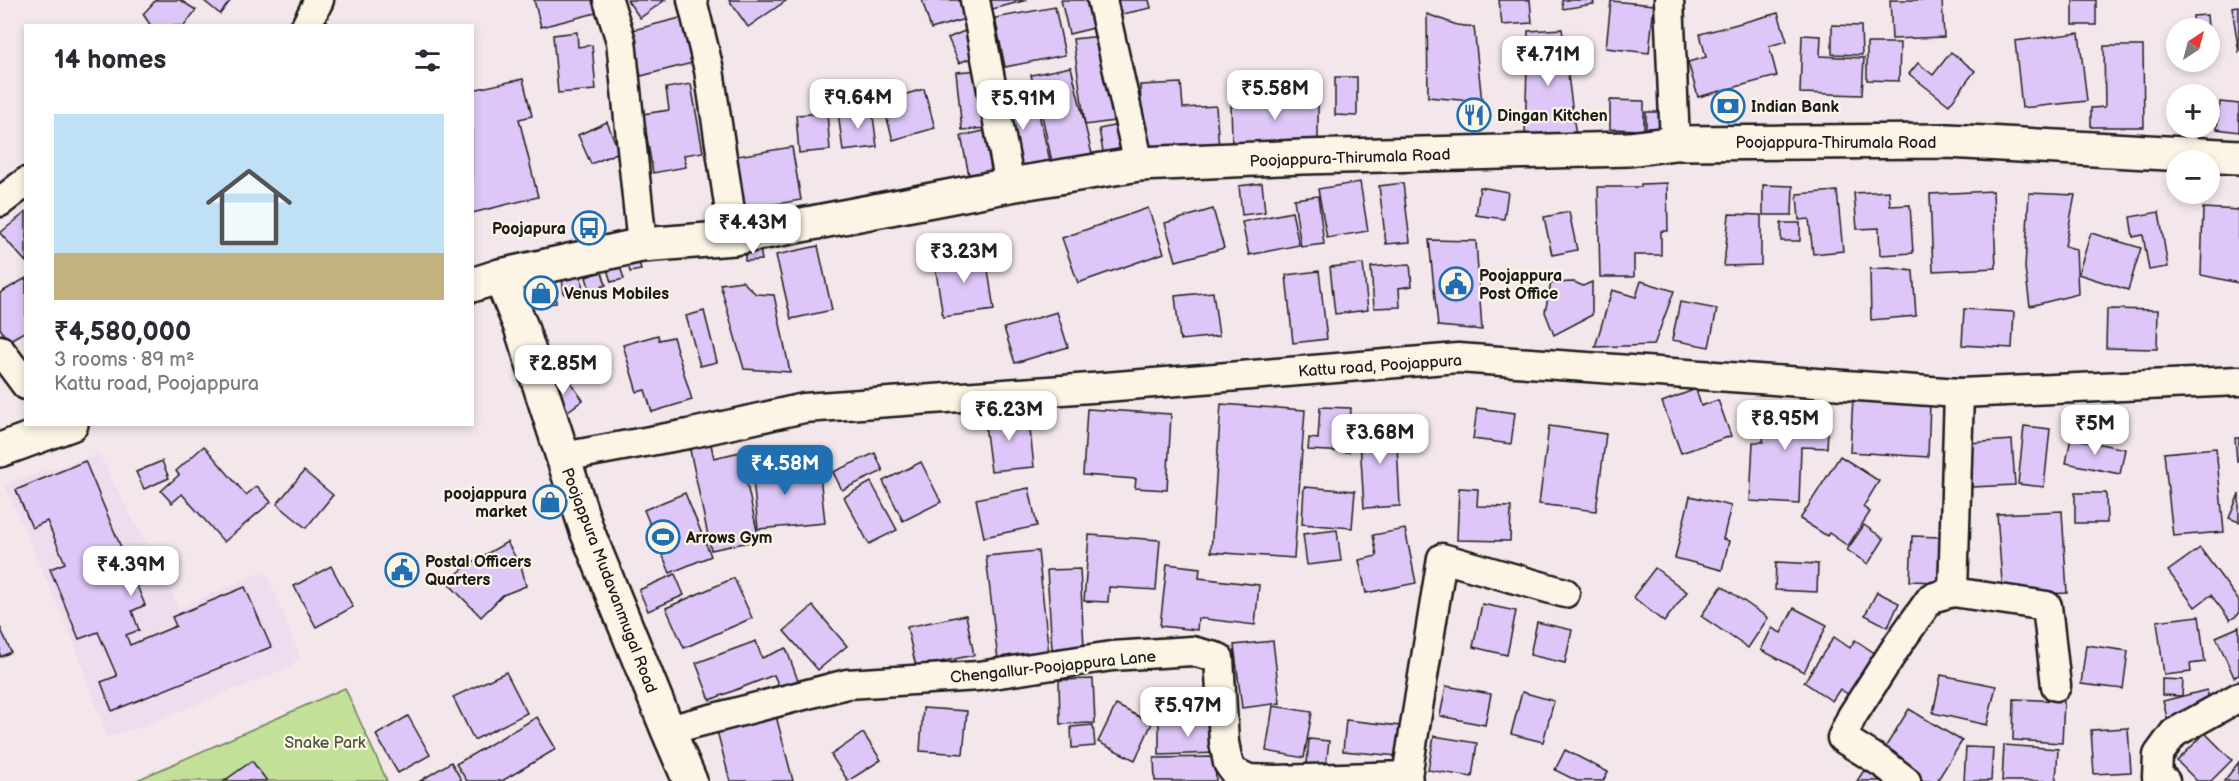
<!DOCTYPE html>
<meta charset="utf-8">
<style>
:root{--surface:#fff;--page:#f2f2f3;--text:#2b2b33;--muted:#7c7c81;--line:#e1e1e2;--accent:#1f6fb2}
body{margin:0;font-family:"Balsamiq Sans",sans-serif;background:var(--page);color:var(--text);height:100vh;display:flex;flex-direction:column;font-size:22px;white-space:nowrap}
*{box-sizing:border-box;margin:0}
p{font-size:20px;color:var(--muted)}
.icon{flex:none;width:33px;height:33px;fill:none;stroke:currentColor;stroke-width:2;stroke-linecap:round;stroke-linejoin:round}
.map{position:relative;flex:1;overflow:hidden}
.sheet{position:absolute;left:24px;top:24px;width:450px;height:402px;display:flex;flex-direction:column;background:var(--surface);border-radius:0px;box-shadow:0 3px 9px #0003}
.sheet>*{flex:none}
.needle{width:39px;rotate:36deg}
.buttons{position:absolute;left:2166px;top:18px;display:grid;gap:12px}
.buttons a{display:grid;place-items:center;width:54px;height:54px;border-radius:50%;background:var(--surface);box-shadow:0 3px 9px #0003;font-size:30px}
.price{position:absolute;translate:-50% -51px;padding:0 14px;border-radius:12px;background:#fff;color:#222;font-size:20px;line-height:39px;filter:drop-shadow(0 2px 3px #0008)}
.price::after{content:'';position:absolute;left:50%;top:36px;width:18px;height:14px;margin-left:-9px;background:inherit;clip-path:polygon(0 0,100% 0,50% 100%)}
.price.current{background:var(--accent);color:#fff}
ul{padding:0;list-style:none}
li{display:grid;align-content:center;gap:12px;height:318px;padding:0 30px}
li+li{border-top:2px solid var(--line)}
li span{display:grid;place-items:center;height:186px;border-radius:0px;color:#555}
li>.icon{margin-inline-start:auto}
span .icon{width:108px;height:108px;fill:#fffc;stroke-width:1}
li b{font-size:26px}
h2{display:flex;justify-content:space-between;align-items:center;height:72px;padding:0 30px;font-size:26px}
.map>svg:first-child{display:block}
.built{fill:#edddef}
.green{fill:#c2e098;stroke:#6f7e5a;stroke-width:1.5}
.building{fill:#dec7f8;stroke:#1c1c1c;stroke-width:1.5}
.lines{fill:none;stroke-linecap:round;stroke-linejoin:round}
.minor-casing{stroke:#1c1c1c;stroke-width:33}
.tertiary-casing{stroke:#1c1c1c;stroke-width:38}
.secondary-casing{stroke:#1c1c1c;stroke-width:38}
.minor{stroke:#fcf5e5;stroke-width:28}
.tertiary{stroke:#fcf5e5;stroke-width:33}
.secondary{stroke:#fcf5e5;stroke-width:33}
.labels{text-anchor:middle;stroke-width:4.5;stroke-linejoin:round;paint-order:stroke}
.poi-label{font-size:16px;font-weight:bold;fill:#1c1c1c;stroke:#fcf5e5;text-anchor:start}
.street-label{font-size:16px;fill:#1c1c1c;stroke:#fcf5e5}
.park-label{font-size:16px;fill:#4e5741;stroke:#fcf5e5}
</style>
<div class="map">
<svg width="2239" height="781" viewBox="0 0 2239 781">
<rect width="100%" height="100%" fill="#f3e7eb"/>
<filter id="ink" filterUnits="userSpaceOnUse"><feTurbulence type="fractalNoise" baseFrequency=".0167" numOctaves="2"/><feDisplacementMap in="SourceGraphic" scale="12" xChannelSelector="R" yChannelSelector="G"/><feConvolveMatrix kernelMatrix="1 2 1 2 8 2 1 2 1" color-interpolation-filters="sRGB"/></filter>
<g filter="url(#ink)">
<polygon class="built" points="99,454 179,608 265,570 300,656 290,667 141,727 107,737 74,643 4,484"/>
<polygon class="green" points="345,688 387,781 135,781"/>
<g class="building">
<polygon points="156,0 180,0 196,10 184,26 151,26 143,14"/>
<polygon points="203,0 231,0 220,14"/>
<polygon points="534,0 593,0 596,13 541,27"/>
<polygon points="627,0 665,0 640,18"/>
<polygon points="729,0 787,0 748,27"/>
<polygon points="922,0 970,0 975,16 931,29"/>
<polygon points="982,0 1027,0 985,11"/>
<polygon points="1061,0 1095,0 1102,26 1069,34"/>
<polygon points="1107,0 1149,0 1151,8 1122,14 1122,11 1110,13"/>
<polygon points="1499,0 1530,0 1532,23 1502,25"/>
<polygon points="1562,0 1593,0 1594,4 1563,9"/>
<polygon points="1890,0 1942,0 1944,37 1892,39"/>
<rect x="2073" y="0" width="23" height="25"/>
<polygon points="1611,1 1654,5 1649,53 1606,48"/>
<polygon points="2239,6 2239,53 2232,7"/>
<polygon points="1055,7 1065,55 1005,67 995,18"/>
<polygon points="1778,13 1787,41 1769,46 1777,76 1698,97 1688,62 1706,57 1700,34"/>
<polygon points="1427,14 1457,25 1474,27 1482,102 1428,97"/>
<polygon points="2207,15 2208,28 2193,28 2193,16"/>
<polygon points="688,16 700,61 641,76 629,31"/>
<polygon points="1832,25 1861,26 1862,55 1832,54"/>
<polygon points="1562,29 1576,137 1525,136 1528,31"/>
<polygon points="967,30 978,55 959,63 948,38"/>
<polygon points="577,32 578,47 592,45 596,90 558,93 553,35"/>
<polygon points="2079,33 2087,101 2022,108 2015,41"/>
<polygon points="1802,35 1821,36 1820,56 1864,58 1862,95 1800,93"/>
<polygon points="1102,36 1114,121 1085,125 1073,39"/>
<polygon points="1867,43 1900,43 1899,81 1867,80"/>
<polygon points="2104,46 2143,46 2144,127 2091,127 2091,108 2105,107"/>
<polygon points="1951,52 1975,71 1949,105 1909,74 1918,63 1933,75"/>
<polygon points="1071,67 1092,154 1052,162 1035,83 1033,83 1031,75"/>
<polygon points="982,70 987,128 962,130 956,72"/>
<polygon points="1335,77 1357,77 1357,116 1335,115"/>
<polygon points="523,79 532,116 519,119 538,197 472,213 472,90"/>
<polygon points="1181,83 1183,108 1216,106 1219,149 1144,154 1140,85"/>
<polygon points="691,84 703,152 684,155 686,167 653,173 643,114 669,110 666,88"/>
<polygon points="924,89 935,128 893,140 882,101"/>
<polygon points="1033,89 1051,165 1014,173 996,97"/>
<polygon points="1231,100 1318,100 1318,142 1232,143"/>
<polygon points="1610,100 1644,101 1644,130 1610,129"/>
<polygon points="2220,102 2239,104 2239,132 2217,129"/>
<polygon points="872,108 877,147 843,151 838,112"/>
<rect x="1646" y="112" width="21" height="16"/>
<polygon points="827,113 830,150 799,153 796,115"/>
<polygon points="607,122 619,152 591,164 578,135"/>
<polygon points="1123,124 1129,153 1104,158 1099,129"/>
<polygon points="984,131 993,175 970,180 961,136"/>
<polygon points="792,147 801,200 740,210 731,157"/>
<polygon points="1360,182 1368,231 1327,238 1318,189"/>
<polygon points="1262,183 1265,212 1242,215 1239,186"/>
<polygon points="1403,183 1410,242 1386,244 1379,186"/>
<polygon points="1667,183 1668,231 1661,231 1661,255 1634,255 1634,277 1600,277 1598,187 1641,187 1641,184"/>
<polygon points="1763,185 1793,186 1792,215 1763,215"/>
<polygon points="1480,187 1508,192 1504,219 1476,215"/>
<polygon points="1837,191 1843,251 1813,254 1809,219 1799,220 1797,194"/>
<polygon points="1889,191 1890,206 1910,205 1913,253 1880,255 1879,228 1857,229 1854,193"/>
<polygon points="1993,191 1996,268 1933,271 1930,194"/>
<polygon points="2029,193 2075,195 2065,246 2076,249 2078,294 2030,306 2025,268"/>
<polygon points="1318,196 1324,244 1301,247 1294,199"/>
<polygon points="1148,208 1164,253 1078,283 1062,238"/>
<polygon points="2203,208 2239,210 2239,283 2201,275"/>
<polygon points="1213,209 1224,248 1176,261 1165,223"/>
<polygon points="26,212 26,262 0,233"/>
<polygon points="1292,212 1299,245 1249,255 1242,222"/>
<polygon points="1569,212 1577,250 1552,255 1544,217"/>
<polygon points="2159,212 2168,267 2149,270 2143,235 2133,237 2130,217"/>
<polygon points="1729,214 1761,215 1761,265 1724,266"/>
<rect x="1781" y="223" width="19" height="18"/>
<polygon points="2091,233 2141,248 2128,290 2078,274"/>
<polygon points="1429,240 1476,241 1482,330 1438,326"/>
<polygon points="818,246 832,310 791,319 776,255"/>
<polygon points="760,249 762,260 745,261 745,251"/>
<polygon points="985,250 994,310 943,317 934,258"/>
<polygon points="639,262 641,270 630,272 628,264"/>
<polygon points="1363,264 1368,310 1335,314 1330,267"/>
<polygon points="1410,264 1412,286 1399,288 1400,307 1374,308 1371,267"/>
<polygon points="620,266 624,279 611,282 607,269"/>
<polygon points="1889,268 1913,271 1916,316 1871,320 1870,269"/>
<polygon points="1319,271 1327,339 1293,343 1286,275"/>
<polygon points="602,272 606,285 590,291 586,277"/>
<polygon points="581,275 583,292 564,294 562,278"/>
<polygon points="26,278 26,331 8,341 0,328 0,293"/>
<polygon points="554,280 556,303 529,305 527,283"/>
<polygon points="742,281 756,294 774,295 790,372 744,369 720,284"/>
<polygon points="1641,281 1674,291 1654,345 1595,347 1612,290 1636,297"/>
<polygon points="1574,282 1583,286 1592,282 1592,315 1554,335 1545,312 1551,283"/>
<polygon points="1213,292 1219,336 1180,340 1175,296"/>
<polygon points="1680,302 1717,309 1709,347 1672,340"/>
<polygon points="1964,309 2014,312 2012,348 1962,345"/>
<polygon points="2107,309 2158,310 2157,349 2106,348"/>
<polygon points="704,311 717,362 700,366 686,316"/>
<polygon points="1057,312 1068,347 1015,363 1004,328"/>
<polygon points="658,335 659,340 673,337 692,400 652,412 645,390 637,392 623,345"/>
<polygon points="565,375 583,400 561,416 543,391"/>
<polygon points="1696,389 1701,406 1718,400 1731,436 1681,453 1662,402"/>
<polygon points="1853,397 1930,402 1928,457 1850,452"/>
<polygon points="1221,404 1305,410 1294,558 1211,552"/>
<polygon points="1765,405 1829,409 1827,448 1801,447 1799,504 1750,501 1753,442 1763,442"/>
<polygon points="1320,407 1351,408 1349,452 1308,450 1309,438 1318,439"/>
<polygon points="1477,408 1515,413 1511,444 1473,439"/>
<polygon points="1087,409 1171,414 1167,490 1135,488 1136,479 1083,475"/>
<polygon points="1028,412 1034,467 991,471 984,417"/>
<polygon points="1396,423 1400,506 1364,508 1359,425"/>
<polygon points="1549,426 1606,434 1596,511 1539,504"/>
<polygon points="2024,426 2050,429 2044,487 2018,484"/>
<polygon points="2071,438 2125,449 2120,474 2066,463"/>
<polygon points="2235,438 2239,438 2239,461 2237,461"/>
<polygon points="710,440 714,458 740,452 759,540 711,550 689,445"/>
<polygon points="2012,440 2015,485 1972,487 1969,443"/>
<polygon points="204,446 246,495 257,486 271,502 224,542 182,494 172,503 161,491 179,475 176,471"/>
<polygon points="2216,448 2224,532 2173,536 2164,453"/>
<polygon points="875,453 883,471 842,490 833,472"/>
<polygon points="1840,456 1879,481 1863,507 1870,512 1848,546 1829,533 1827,536 1800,519"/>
<polygon points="787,457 789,479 820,475 825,523 758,529 751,460"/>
<polygon points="85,461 145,605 132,611 139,630 126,635 130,645 176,626 172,617 245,587 271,647 112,711 101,682 117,676 98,632 79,639 50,569 65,563 47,521 32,528 16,490"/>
<polygon points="162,461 169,478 144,489 136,472"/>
<polygon points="921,462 941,502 903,521 883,481"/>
<polygon points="304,471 333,495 306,528 277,504"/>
<polygon points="871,482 897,530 869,544 844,497"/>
<polygon points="1304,487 1355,491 1352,528 1302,524"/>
<polygon points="1029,488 1037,526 984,537 976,499"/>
<polygon points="1459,488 1478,489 1477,506 1511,507 1510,541 1457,540"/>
<polygon points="685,493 711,556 670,573 644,510"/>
<polygon points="2075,493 2106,493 2107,523 2075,523"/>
<polygon points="2239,494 2239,522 2229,518"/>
<polygon points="1690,496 1731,506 1723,539 1729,541 1722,570 1675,558"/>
<polygon points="2062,511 2067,593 2003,596 1997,514"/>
<polygon points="1864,525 1884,539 1868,564 1847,550"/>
<polygon points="1405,529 1416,583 1366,593 1359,560 1377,556 1373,535"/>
<polygon points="1337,530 1341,561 1307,565 1303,534"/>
<polygon points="1089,535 1160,540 1156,590 1109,587 1108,602 1084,601"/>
<polygon points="1912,536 1940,537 1938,582 1910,581"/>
<polygon points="507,542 522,569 526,586 503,595 481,617 447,582 469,564"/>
<polygon points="2200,548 2239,601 2239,614 2230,620 2211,595 2195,607 2168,571"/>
<polygon points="1038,551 1049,655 998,660 986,556"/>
<polygon points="1776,562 1818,564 1817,592 1775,590"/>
<polygon points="1167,564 1200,568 1199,578 1259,585 1255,625 1198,618 1197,630 1160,626"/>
<polygon points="331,566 353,607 316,627 294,586"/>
<polygon points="1655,568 1687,592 1664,622 1633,597"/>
<polygon points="1080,569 1084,647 1052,649 1047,570"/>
<polygon points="675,574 684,595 648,611 639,590"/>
<polygon points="734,578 752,618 684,648 666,608"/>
<polygon points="1722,586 1768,618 1748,648 1701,616"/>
<polygon points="1877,592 1899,603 1888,627 1865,615"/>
<polygon points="1482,604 1516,611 1507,655 1473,647"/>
<polygon points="813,606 847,646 818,670 784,631"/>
<polygon points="1794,608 1827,625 1804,672 1761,650 1772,628 1781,633"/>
<polygon points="966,615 974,655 916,667 907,627"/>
<polygon points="2199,616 2205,662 2190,664 2191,672 2164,675 2157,621"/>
<polygon points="1537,622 1572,630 1565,663 1530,655"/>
<polygon points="0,627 11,652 0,657"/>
<polygon points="2239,627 2239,675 2234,677 2216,637"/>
<polygon points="1834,637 1850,648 1855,640 1885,660 1858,701 1840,689 1832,701 1804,682"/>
<polygon points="756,641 762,658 786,648 800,686 782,693 774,675 710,700 696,663"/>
<polygon points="1273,641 1280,703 1242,708 1234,645"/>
<polygon points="2086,645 2128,651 2123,689 2081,684"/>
<polygon points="506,672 527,713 474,740 453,697"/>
<polygon points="1941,675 1996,686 1987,725 1933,713"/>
<polygon points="1093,679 1095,723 1060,724 1059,680"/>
<polygon points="2162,679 2183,680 2182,696 2162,695"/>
<polygon points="1446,686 1491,694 1485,725 1440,716"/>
<polygon points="2207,690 2212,712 2168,722 2163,701"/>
<polygon points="1214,692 1217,713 1162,721 1159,700"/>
<polygon points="1522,692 1554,701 1543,742 1511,734"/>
<polygon points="2014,699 2064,701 2062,743 2013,740"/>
<polygon points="1116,705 1152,723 1135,760 1098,742"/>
<polygon points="1273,706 1312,712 1304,758 1266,751"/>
<polygon points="923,708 967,711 963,754 920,751"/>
<polygon points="1909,709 1962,741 1937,781 1924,781 1881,754"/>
<polygon points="775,712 793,781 730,781 716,727"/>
<polygon points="408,716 430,755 398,773 376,735"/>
<polygon points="537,717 556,749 502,781 467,781 456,764"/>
<polygon points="1346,720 1400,726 1398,756 1343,751"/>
<polygon points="1216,721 1217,753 1159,755 1159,722"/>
<polygon points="1093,725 1095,746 1072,748 1071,727"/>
<polygon points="2128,728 2131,772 2094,774 2091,730"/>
<polygon points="863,733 881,760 848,781 831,755"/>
<polygon points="2205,733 2232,760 2211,781 2197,781 2177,761"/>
<polygon points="1434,736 1477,743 1472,777 1428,770"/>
<polygon points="1309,739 1329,741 1326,766 1307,764"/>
<polygon points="2004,745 2058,749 2056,781 2002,781"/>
<polygon points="1966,747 1993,748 1991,781 1964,781"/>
<polygon points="1565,750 1608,772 1603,781 1577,781 1555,770"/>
<polygon points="1215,757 1216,781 1155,781 1154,758"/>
<polygon points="252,761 267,781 224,781"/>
<polygon points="1870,761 1900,781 1857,781"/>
<polygon points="451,762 462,781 420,781"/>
<polygon points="2239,762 2239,781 2224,781"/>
</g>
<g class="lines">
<defs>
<g id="minor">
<polyline points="608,0 621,41 642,245"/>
<polyline points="692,0 709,70 734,238"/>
<polyline points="975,0 1010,185"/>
<polyline points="1102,0 1139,164"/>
<polyline points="1669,0 1675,143"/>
<polyline points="306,26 319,0"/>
<polyline points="0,202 26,182"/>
<polyline points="0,350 26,385"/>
<polyline points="563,457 688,434 804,408 1105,387 1458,358 1959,393 2239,381"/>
<polyline points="1953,592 2047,606 2056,686"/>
<polyline points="668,730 847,684 979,676 1112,656 1192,651 1219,658 1224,742 1228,763 1234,772 1249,779 1276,780 1407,776 1408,781"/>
<polyline points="1407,776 1442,558 1565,593"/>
<polyline points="1906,781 1884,764 1842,738 1852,716 1899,643 1931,598 1953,592 1959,393"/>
<polyline points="2165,781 2157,777 2158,755 2174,733 2239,697"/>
</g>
<polyline id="tertiary" points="500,276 521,327 587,531 668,730 690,781"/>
<g id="secondary">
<polyline points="472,285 500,276 642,245 734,238 1010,185 1139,164 1302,157 1629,149 1675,143 1948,141 2239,157"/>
<polyline points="0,450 71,424"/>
</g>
</defs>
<use href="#minor" class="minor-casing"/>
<use href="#tertiary" class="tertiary-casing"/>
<use href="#secondary" class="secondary-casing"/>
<use href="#minor" class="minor"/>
<use href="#tertiary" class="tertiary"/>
<use href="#secondary" class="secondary"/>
</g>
</g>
<defs>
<symbol id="bank-ring" viewBox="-11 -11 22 22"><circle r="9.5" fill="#fcf5e5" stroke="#1f6fb2" stroke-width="1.5"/><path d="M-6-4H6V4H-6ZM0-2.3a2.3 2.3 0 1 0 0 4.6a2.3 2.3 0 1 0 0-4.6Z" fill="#1f6fb2"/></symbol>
<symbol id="restaurant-ring" viewBox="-11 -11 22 22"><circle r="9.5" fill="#fcf5e5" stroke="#1f6fb2" stroke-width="1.5"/><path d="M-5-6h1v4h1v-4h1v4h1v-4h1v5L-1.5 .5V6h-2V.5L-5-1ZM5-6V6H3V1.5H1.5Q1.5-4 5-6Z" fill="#1f6fb2"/></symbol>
<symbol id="bus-ring" viewBox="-11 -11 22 22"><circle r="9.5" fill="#fcf5e5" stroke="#1f6fb2" stroke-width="1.5"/><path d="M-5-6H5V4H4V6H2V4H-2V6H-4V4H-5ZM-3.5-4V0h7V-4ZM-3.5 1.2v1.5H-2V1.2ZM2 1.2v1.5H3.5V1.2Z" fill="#1f6fb2"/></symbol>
<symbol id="civic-ring" viewBox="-11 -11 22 22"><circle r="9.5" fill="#fcf5e5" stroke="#1f6fb2" stroke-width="1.5"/><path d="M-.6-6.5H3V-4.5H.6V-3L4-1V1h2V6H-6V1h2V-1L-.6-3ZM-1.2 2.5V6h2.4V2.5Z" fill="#1f6fb2"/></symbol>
<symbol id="shop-ring" viewBox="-11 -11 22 22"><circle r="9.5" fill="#fcf5e5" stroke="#1f6fb2" stroke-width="1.5"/><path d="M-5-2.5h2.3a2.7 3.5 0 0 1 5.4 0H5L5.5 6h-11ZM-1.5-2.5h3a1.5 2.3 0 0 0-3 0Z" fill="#1f6fb2"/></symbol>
<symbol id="stadium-ring" viewBox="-11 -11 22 22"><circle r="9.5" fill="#fcf5e5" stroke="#1f6fb2" stroke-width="1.5"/><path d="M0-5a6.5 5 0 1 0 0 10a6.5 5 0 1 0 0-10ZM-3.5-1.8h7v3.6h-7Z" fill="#1f6fb2"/></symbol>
</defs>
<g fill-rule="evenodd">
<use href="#bank-ring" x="1709" y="87" width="38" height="38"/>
<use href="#restaurant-ring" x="1455" y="96" width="38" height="38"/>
<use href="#bus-ring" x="570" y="209" width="38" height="38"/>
<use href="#civic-ring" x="1437" y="265" width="38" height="38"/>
<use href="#shop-ring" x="522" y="274" width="38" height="38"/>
<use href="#shop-ring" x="531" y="483" width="38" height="38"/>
<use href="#stadium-ring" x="644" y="518" width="38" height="38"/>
<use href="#civic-ring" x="383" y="551" width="38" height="38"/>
</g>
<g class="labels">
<g class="poi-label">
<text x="1751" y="112">Indian Bank</text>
<text x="1497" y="121">Dingan Kitchen</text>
<text x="566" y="234" text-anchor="end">Poojapura</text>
<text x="1479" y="281">Poojappura<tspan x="1479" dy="18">Post Office</tspan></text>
<text x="564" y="299">Venus Mobiles</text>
<text x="527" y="499" text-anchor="end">poojappura<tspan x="527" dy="18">market</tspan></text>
<text x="686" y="543">Arrows Gym</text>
<text x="425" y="567">Postal Officers<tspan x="425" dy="18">Quarters</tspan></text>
</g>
<g class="street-label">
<text x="1836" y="148">Poojappura-Thirumala Road</text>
<text transform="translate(1350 157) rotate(-2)" y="6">Poojappura-Thirumala Road</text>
<text transform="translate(1380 365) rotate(-4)" y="6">Kattu road, Poojappura</text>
<text transform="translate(610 580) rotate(69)" y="6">Poojappura Mudavanmugal Road</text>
<text transform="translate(1053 666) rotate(-6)" y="6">Chengallur-Poojappura Lane</text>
</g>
<g class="park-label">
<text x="325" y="748">Snake Park</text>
</g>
</g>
</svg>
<div class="buttons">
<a><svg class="needle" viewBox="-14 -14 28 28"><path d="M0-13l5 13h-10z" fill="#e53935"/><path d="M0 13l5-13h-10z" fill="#7c7c81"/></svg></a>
<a>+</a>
<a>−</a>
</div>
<b class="price" style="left:1548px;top:87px">₹4.71M</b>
<b class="price" style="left:1275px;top:121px">₹5.58M</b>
<b class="price" style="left:858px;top:130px">₹9.64M</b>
<b class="price" style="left:1023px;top:131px">₹5.91M</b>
<b class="price" style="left:753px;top:255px">₹4.43M</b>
<b class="price" style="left:964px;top:284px">₹3.23M</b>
<b class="price" style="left:563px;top:396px">₹2.85M</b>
<b class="price" style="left:1009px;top:442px">₹6.23M</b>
<b class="price" style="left:1785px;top:451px">₹8.95M</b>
<b class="price" style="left:2095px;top:456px">₹5M</b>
<b class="price" style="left:1380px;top:465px">₹3.68M</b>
<b class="price current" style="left:785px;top:496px">₹4.58M</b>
<b class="price" style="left:131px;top:597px">₹4.39M</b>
<b class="price" style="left:1188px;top:738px">₹5.97M</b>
<section class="sheet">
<h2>14 homes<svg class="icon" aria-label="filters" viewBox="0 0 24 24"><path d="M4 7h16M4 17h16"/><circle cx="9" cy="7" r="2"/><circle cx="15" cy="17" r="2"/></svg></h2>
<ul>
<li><span style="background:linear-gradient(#bfe0f5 75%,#c2b280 0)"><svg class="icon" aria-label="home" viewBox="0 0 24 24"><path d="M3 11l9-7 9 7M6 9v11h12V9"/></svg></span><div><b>₹4,580,000</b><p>3 rooms · 89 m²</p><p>Kattu road, Poojappura</p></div></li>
</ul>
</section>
</div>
